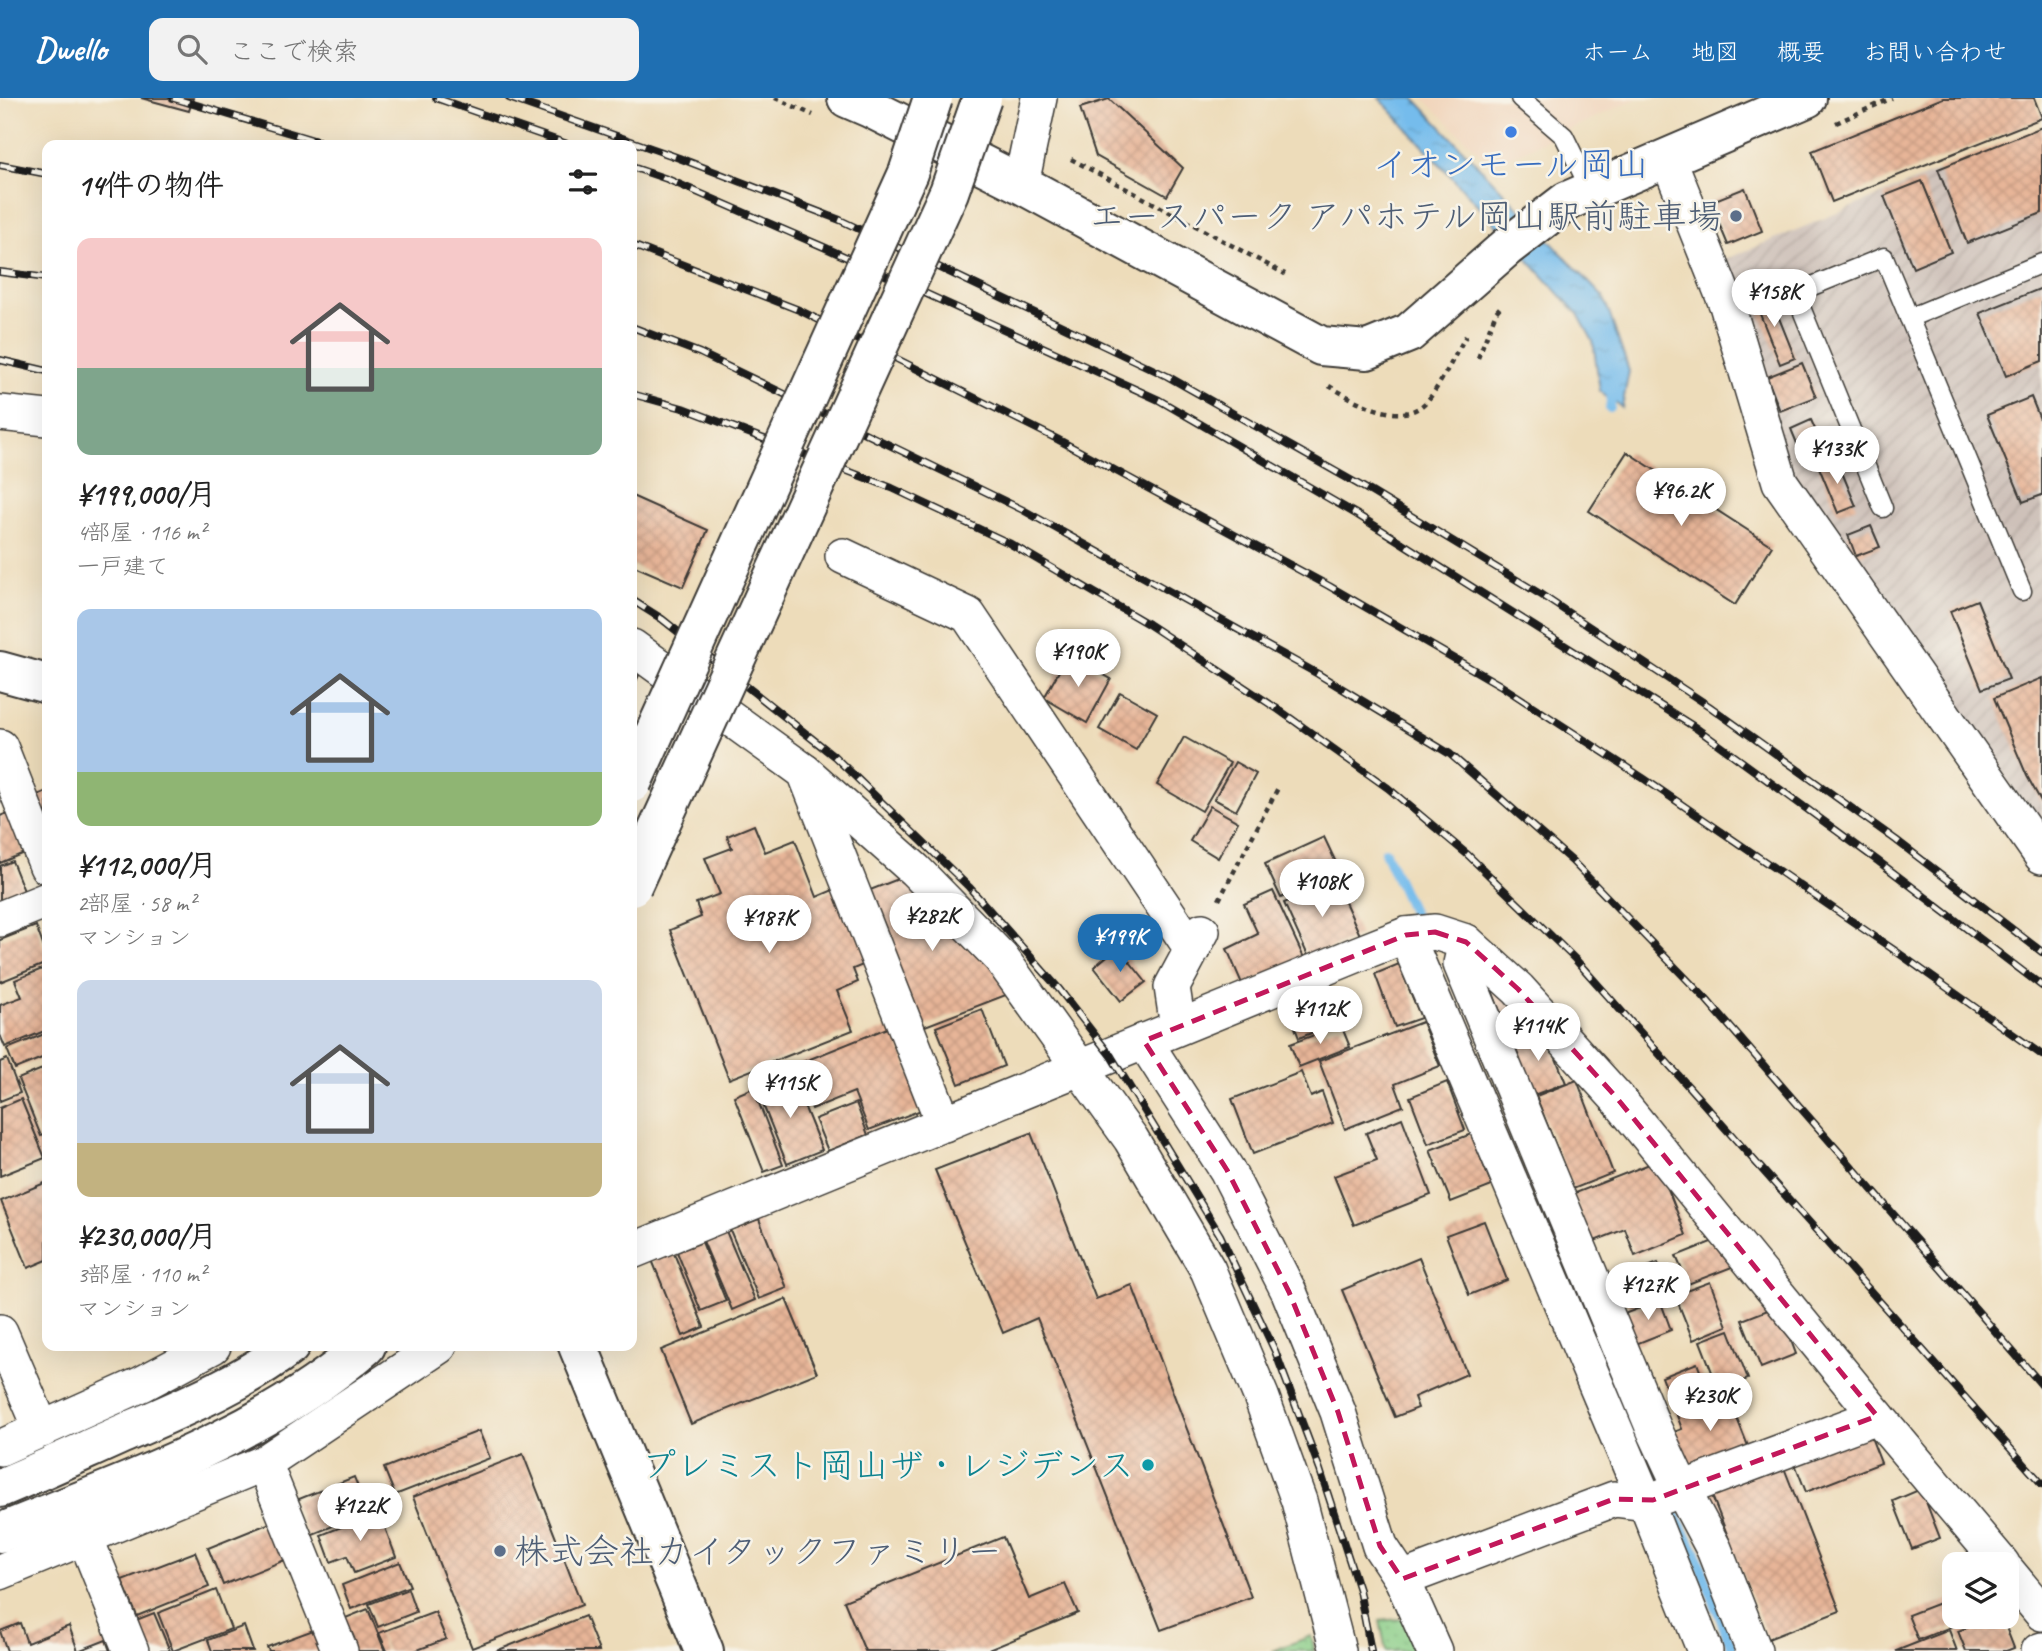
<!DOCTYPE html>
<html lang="ja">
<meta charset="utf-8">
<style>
:root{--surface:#fff;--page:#f2f2f2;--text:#222;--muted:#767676;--accent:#1f6fb2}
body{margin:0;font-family:Caveat,"Klee One",sans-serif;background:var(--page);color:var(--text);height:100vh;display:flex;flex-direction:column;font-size:26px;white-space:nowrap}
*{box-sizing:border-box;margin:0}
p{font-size:23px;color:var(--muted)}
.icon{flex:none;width:38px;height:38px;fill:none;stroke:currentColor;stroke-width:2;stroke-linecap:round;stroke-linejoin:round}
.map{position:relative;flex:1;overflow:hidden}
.details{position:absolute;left:42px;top:42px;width:595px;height:1211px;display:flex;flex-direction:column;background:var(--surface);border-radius:14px;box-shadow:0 7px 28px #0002}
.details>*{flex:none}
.buttons{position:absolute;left:1942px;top:1454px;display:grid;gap:14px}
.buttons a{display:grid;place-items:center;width:77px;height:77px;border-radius:14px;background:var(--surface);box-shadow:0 7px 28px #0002;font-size:35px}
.price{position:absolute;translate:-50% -60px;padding:0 16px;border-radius:24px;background:#fff;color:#222;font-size:23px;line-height:46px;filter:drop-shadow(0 2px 4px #0008)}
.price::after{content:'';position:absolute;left:50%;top:42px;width:21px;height:16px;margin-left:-10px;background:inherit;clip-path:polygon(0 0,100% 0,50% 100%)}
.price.on{background:var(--accent);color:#fff}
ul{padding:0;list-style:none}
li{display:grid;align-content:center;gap:14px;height:371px;padding:0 35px}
li span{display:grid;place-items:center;height:217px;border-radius:14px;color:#555}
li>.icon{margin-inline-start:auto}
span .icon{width:126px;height:126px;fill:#fffc;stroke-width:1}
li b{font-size:30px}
h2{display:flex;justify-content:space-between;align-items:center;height:84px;padding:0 35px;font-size:30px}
header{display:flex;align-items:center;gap:42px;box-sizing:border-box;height:98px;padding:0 35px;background:var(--accent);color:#fff}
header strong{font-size:33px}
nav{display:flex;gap:38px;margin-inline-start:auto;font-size:24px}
.search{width:490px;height:63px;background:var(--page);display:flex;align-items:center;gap:18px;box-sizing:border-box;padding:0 24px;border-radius:14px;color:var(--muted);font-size:26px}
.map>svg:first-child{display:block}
.built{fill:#f1d5bc}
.industrial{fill:url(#industrial-furrows)}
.park{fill:url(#park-dots);stroke:#527451;stroke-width:2}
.water{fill:url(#water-ripples);stroke:#486c84;stroke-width:2}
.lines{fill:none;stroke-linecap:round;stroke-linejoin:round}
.stream{stroke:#74bcec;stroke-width:10}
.building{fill:url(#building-cross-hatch)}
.service-casing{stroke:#3b3934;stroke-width:21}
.minor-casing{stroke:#3b3934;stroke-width:38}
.tertiary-casing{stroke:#3b3934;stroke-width:42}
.path{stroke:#3b3934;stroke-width:4.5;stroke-dasharray:5 5;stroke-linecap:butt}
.service{stroke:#fff;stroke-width:18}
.minor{stroke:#fff;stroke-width:35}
.tertiary{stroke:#fff;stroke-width:38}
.rail-casing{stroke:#1c1c1c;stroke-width:8}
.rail{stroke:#f7f3e8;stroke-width:5;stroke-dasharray:16;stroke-linecap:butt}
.tertiary-bridge-casing{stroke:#3b3934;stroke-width:42;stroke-linecap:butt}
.tertiary-bridge{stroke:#fff;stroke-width:38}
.marked{fill:none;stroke:#c2185b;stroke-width:5;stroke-dasharray:14 9;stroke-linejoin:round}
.shop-dot{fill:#3f7fe0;stroke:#f7f3e8;stroke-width:2.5}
.service-dot{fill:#5c6f8a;stroke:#f7f3e8;stroke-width:2.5}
.culture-dot{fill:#0f9aa8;stroke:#f7f3e8;stroke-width:2.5}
.labels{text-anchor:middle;stroke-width:5;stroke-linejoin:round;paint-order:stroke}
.shop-label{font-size:35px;fill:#366cbe;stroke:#f7f3e8}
.service-label{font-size:35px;fill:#4e5e75;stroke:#f7f3e8;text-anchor:end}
.culture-label{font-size:35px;fill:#0d838f;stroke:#f7f3e8;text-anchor:end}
</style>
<header>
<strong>Dwello</strong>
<div class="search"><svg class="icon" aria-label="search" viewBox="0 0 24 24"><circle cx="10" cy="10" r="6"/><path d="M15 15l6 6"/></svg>ここで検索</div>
<nav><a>ホーム</a><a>地図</a><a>概要</a><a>お問い合わせ</a></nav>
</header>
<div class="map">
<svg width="2042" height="1553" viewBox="0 0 2042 1553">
<defs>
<pattern id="industrial-furrows" width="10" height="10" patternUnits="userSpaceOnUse" patternTransform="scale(1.75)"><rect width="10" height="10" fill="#cec1b9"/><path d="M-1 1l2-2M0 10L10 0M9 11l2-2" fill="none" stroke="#b0a59e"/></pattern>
<pattern id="park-dots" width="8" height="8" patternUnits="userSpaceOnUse" patternTransform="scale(1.75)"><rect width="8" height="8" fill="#88cd86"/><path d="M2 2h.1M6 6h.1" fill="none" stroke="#75af73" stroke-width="1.8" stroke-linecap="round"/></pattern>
<pattern id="water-ripples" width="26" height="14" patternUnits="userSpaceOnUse" patternTransform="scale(1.75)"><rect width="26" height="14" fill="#74bcec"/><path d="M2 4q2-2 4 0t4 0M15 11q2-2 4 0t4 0" fill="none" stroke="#64a1ca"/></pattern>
<pattern id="building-cross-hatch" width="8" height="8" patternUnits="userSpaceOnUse" patternTransform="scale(1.75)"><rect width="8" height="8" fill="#e7b598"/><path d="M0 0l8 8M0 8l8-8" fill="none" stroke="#c69b82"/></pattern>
</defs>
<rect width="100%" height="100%" fill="#f7f3e8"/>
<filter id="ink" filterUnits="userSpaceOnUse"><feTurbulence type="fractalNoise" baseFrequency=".0143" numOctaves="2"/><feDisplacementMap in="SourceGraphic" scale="14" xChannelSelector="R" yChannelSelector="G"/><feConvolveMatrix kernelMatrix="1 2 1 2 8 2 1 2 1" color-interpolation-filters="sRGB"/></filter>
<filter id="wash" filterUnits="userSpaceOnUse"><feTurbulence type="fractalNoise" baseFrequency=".00686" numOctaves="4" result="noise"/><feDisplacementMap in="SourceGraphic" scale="28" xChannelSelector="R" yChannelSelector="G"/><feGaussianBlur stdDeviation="1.57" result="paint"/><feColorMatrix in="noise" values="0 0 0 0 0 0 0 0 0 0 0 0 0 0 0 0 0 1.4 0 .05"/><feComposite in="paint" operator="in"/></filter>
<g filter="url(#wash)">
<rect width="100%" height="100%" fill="#eddcba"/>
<polygon class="built" points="1423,0 1638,0 1492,67"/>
<polygon class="industrial" points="2042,30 2042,735 1788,376 1719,164"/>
<g class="park">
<polygon points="1409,1520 1423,1553 1386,1553 1380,1523"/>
<polygon points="1311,1538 1315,1553 1272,1553"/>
</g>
<polygon class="water" points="1379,0 1414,0 1604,200 1629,273 1622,310 1600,293 1593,243 1578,216"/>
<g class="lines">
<g class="stream">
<polyline points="1610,310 1613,288"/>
<polyline points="1385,754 1420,831"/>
<polyline points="1648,1367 1695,1453 1733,1553"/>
</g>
</g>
<g id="blocks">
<g class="building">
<polygon points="141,0 193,0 189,13"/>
<polygon points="1943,0 2034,0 2042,20 1832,104 1812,53"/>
<polygon points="1109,1 1183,70 1167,98 1096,58 1080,10"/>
<polygon points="2042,29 2042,115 1967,145 1938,71"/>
<polygon points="1922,83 1951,154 1913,170 1884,98"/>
<polygon points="1745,90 1762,133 1728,147 1710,104"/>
<polygon points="2042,190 2042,263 2006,278 1980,215"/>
<polygon points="1769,195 1795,260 1780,266 1754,201"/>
<polygon points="1802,265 1816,299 1780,313 1767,279"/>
<polygon points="2031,299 2042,326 2042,397 2023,404 1987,317"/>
<polygon points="1811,322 1824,352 1803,360 1791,331"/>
<polygon points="1627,354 1772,448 1735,507 1589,413"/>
<polygon points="1836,360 1856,408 1838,415 1818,367"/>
<polygon points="632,398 708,432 683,489 632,467"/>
<polygon points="1871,428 1880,449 1856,458 1848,437"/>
<polygon points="1977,502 2009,581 1982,591 1950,513"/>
<polygon points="1068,557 1111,581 1087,625 1044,600"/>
<polygon points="632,571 640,575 632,592"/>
<polygon points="2042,580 2042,705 2027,678 1994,600"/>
<polygon points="1120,594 1157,615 1136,652 1099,631"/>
<polygon points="1184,639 1230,665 1202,713 1157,687"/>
<polygon points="1235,664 1256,676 1236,713 1214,701"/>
<polygon points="47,693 47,721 44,722 35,698"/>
<polygon points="1210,708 1238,724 1218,760 1190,743"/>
<polygon points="8,715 24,755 0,765 0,718"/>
<polygon points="754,727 765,754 795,742 817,799 840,789 870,864 853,871 858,884 837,893 853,932 729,981 670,832 701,819 696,805 720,796 705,760 732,750 727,738"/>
<polygon points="1324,739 1340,773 1281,800 1265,766"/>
<polygon points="12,763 26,798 0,808 0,768"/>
<polygon points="911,776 994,866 1006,897 920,930 865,794"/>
<polygon points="1335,782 1360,837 1309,860 1284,805"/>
<polygon points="1273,793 1304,860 1243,888 1227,851 1258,836 1244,806"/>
<polygon points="36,828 47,858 47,865 0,884 0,842"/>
<polygon points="1118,849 1146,884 1121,903 1094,869"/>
<polygon points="1399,866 1421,920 1395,929 1375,876"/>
<polygon points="47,869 47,932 5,949 0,937 0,907 22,899 15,882"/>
<polygon points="1488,882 1536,929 1510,939"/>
<polygon points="1311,890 1326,929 1299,940 1284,901"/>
<polygon points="982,911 1004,968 959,986 936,929"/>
<polygon points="1422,924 1440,968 1395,986 1403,1008 1345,1031 1319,963"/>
<polygon points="1341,927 1350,949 1299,969 1290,946"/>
<polygon points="892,928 924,1011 869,1032 854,994 812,1011 795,967"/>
<polygon points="1544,931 1566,985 1531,998 1510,944"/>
<polygon points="47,935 47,958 15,971 7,951"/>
<polygon points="7,961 20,995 0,1003 0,964"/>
<polygon points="47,969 47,1036 41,1038 18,981"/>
<polygon points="1301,974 1311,999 1322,994 1333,1025 1253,1056 1232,1001"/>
<polygon points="792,978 822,1052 787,1066 757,992"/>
<polygon points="1577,982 1613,1075 1573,1091 1536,998"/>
<polygon points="1447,984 1465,1032 1428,1046 1410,999"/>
<polygon points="753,990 783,1067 764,1074 734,998"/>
<polygon points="21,1001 45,1060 0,1078 0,1010"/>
<polygon points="856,1005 868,1037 828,1053 815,1021"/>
<polygon points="1402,1020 1431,1097 1354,1127 1334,1078 1377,1062 1366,1035"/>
<polygon points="1031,1035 1096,1201 1132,1187 1251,1499 1161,1532 1037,1220 1003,1235 935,1072"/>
<polygon points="1471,1036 1492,1088 1451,1104 1430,1052"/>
<polygon points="1657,1063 1686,1137 1635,1158 1625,1131 1592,1144 1573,1096"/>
<polygon points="47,1084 47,1162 28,1170 1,1103"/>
<polygon points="759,1121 787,1190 759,1201 730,1132"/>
<polygon points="1484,1123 1507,1182 1469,1197 1446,1137"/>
<polygon points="726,1133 755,1202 732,1212 703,1143"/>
<polygon points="1721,1140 1732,1169 1688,1186 1676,1158"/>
<polygon points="702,1144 726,1203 701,1213 677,1154"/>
<polygon points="673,1153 704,1229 683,1238 652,1162"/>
<polygon points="1419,1160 1467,1276 1414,1299 1418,1310 1395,1319 1342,1192"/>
<polygon points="1658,1165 1670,1195 1630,1210 1619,1180"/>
<polygon points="1710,1184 1727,1228 1693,1242 1675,1197"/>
<polygon points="786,1201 817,1275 691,1326 661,1252"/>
<polygon points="1660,1202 1671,1232 1636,1246 1624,1216"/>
<polygon points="1778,1208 1796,1256 1761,1270 1742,1222"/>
<polygon points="1729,1232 1748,1281 1719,1292 1700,1243"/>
<polygon points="1697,1265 1708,1294 1673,1307 1662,1279"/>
<polygon points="1726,1293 1750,1353 1691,1376 1674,1334 1682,1331 1675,1312"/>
<polygon points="1867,1329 1881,1365 1806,1394 1792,1358"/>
<polygon points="479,1333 490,1360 395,1397 384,1370"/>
<polygon points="523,1356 582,1507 472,1550 413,1399"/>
<polygon points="1781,1362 1840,1513 1768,1541 1709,1390"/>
<polygon points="354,1379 368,1414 308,1438 294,1403"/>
<polygon points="1921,1391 1940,1440 1912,1451 1893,1403"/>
<polygon points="379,1414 396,1459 354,1475 347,1458 331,1464 321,1437"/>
<polygon points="270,1425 285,1462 223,1487 208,1450"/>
<polygon points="1003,1439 1029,1501 1065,1486 1078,1515 986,1553 865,1553 844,1503"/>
<polygon points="195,1454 209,1489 137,1518 122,1482"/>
<polygon points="400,1464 410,1488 351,1511 342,1487"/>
<polygon points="408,1491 416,1514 378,1529 369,1506"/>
<polygon points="216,1492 231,1531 173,1553 158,1515"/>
<polygon points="1955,1499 1955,1519 1976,1519 1918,1542 1908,1517"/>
<polygon points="368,1511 385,1553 350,1553 338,1523"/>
<polygon points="435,1514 446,1541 415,1553 387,1553 379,1535"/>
<polygon points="154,1515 170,1553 143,1553 131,1524"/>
<polygon points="585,1518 599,1553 496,1553"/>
<polygon points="1994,1519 2002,1519 2014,1550 2006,1553 1966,1553 1958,1533"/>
<polygon points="20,1525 27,1545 69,1528 78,1553 7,1553 0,1533"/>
<polygon points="244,1528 253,1553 212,1553 208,1542"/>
<polygon points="316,1531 324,1553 269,1553 267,1549"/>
<polygon points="1949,1532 1957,1553 1896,1553"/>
<polygon points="106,1542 110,1553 78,1553"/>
</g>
</g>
</g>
<g filter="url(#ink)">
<use href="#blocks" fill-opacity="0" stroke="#3b3934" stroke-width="2"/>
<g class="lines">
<defs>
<g id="service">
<polyline points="1520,0 1564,38 1591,93"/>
<polyline points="1909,220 2042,165"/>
<polyline points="1883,410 1795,195 1884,159 2022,493"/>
</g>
<g id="minor">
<polyline points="1668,60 1727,207 1780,384 2042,758"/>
<polyline points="1021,86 1039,0"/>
<polyline points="0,315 47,320"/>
<polyline points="843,458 968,517 1192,851"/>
<polyline points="632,549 805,674 944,1026"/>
<polyline points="0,649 47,768"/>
<polyline points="805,674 915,772 1001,860 1131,1041 1208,1172 1261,1298 1299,1403 1338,1553"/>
<polyline points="0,821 47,802"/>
<polyline points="1406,837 1646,1405 1705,1553"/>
<polyline points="1466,844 1461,866 1654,1331 1682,1391 1714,1451 1754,1553"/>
<polyline points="1178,929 1172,889 1202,833"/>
<polyline points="1144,943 1227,1072 1289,1194 1338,1314 1380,1448 1402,1481 1434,1553"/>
<polyline points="632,1153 1358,856 1406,837 1435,834 1466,844 1518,891 1616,999 1877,1318 2002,1466"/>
<polyline points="0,1234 42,1332"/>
<polyline points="0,1350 142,1286 213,1248"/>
<polyline points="264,1365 340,1553"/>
<polyline points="85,1439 131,1553"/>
<polyline points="2007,1473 2042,1515"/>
<polyline points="0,1474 264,1365 439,1248"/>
<polyline points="1402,1481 1614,1401 1646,1405 1653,1402 1877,1318"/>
<polyline points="2039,1553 2042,1552"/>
</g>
<g id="tertiary">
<polyline points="847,0 870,10 1021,86 1321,248 1367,252 1409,235 1507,149 1567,103 1807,0"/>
<polyline points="0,573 47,586"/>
<polyline points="578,1248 704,1553"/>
<path d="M0,1390C43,1372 86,1352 129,1333C184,1309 242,1285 290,1248"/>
<path d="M0,1435C128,1383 260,1339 366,1248"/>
</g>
</defs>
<use href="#service" class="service-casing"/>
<use href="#minor" class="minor-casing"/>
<use href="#tertiary" class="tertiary-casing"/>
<g class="path">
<polyline points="775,0 813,17"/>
<polyline points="1836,25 1892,0"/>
<polyline points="1071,61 1285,176"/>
<polyline points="1478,260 1496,214 1502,207"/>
<path d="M1329,288C1354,302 1401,332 1427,303C1439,290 1456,255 1466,238"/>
<polyline points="1219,802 1278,690"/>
</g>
<use href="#service" class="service"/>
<use href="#minor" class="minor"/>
<use href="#tertiary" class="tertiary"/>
<defs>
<g id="rail">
<polyline points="173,0 330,47"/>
<polyline points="436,0 570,47"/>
<polyline points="509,0 679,60 840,122 1167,278 1370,393 1540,496 1709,608 1896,742 2042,854"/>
<polyline points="0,67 47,76"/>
<polyline points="632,69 667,81 826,150 1159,302 1356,416 1696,630 1878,763 2042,888"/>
<polyline points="632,147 799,212 1057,341 1329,488 1500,587 1643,680 1897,854 2042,957"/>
<polyline points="0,174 47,180"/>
<polyline points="632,229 700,255 1023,412 1318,576 1450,656 1572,763 1705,900 2042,1287"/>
<polyline points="0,262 47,273"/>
<polyline points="632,296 686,311 892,390 1009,445 1148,526 1279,612 1388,690 1468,757 1575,861 2042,1386"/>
<polyline points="632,502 662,521 834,658 969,789 1059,891 1111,958 1220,1137 1275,1253 1320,1372 1359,1492 1371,1553"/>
</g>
</defs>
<use href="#rail" class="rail-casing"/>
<use href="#rail" class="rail"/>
<defs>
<g id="tertiary-bridge">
<polyline points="632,685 908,75 933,0"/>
<polyline points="632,788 949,94 982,0"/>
</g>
</defs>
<use href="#tertiary-bridge" class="tertiary-bridge-casing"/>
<use href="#tertiary-bridge" class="tertiary-bridge"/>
</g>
</g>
<path class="marked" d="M1435,834L1466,844L1518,891L1616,999L1877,1318L1653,1402L1614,1401L1402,1481L1380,1448L1338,1314L1289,1194L1227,1072L1144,943L1406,837Z"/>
<circle class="shop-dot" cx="1511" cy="34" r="7"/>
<g class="service-dot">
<circle cx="1736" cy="118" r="7"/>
<circle cx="500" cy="1453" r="7"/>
</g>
<circle class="culture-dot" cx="1148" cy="1367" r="7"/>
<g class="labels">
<g class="shop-label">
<text x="1511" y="78">イオンモール岡山</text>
</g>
<g class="service-label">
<text x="1722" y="130">エースパーク アパホテル岡山駅前駐車場</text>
<text x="514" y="1465" text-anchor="start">株式会社カイタックファミリー</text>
</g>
<g class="culture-label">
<text x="1134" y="1379">プレミスト岡山ザ・レジデンス</text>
</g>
</g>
</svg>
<div class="buttons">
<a><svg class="icon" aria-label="layers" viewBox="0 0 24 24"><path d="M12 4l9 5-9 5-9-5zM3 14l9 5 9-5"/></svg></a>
</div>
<b class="price" style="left:1774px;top:231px">¥158K</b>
<b class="price" style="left:1837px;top:388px">¥133K</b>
<b class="price" style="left:1681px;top:430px">¥96.2K</b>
<b class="price" style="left:1078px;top:591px">¥190K</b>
<b class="price" style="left:1322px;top:821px">¥108K</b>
<b class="price" style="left:932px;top:855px">¥282K</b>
<b class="price" style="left:769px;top:857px">¥187K</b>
<b class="price on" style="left:1120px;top:876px">¥199K</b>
<b class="price" style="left:1320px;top:948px">¥112K</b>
<b class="price" style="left:1538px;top:965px">¥114K</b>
<b class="price" style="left:790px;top:1022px">¥115K</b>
<b class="price" style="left:1648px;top:1224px">¥127K</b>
<b class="price" style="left:1710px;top:1335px">¥230K</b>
<b class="price" style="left:360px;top:1445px">¥122K</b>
<section class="details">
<h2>14件の物件<svg class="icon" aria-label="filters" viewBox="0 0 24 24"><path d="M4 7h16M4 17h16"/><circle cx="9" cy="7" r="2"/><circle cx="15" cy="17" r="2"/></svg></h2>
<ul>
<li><span style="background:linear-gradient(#f6c9c9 60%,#7fa58c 0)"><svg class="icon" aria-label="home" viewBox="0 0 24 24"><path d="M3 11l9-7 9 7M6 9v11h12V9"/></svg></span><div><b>¥199,000/月</b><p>4部屋 · 116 m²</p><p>一戸建て</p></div></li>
<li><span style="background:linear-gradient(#a9c7e8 75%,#8fb573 0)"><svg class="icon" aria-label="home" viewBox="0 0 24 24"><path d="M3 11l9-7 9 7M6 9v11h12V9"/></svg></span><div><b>¥112,000/月</b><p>2部屋 · 58 m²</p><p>マンション</p></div></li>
<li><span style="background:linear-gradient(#c9d6e8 75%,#c2b280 0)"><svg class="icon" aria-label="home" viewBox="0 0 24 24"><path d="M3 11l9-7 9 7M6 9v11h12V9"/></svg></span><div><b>¥230,000/月</b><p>3部屋 · 110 m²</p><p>マンション</p></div></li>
</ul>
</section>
</div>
